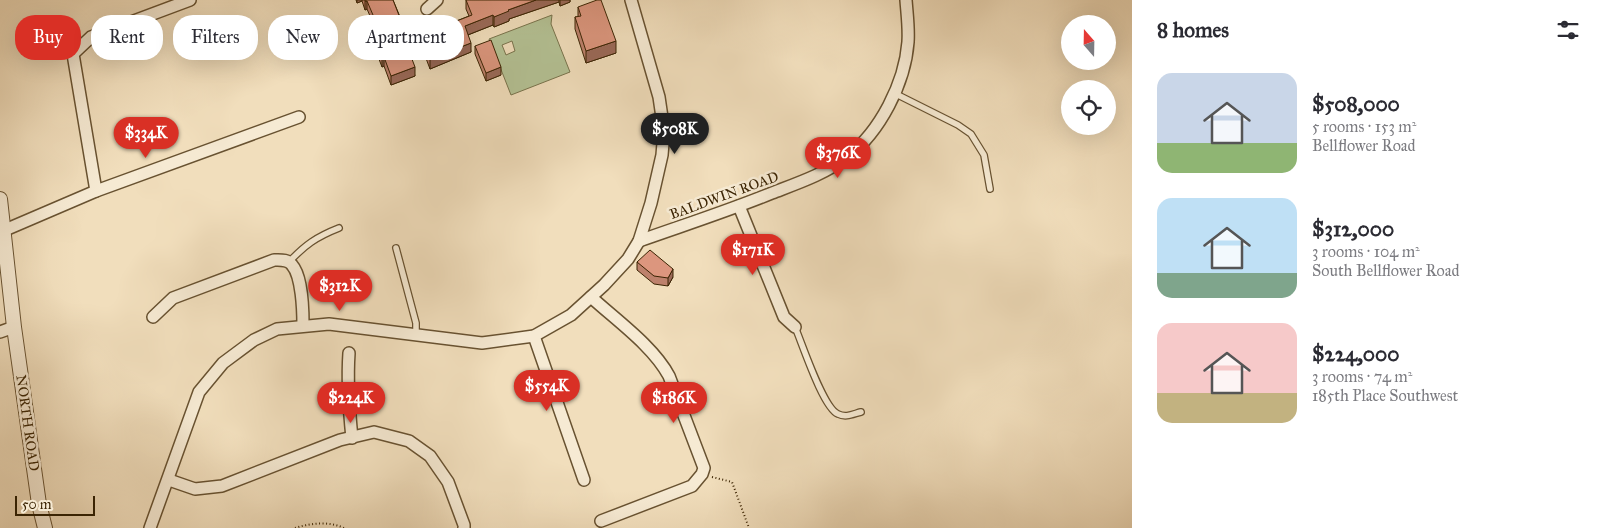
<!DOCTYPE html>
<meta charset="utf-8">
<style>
:root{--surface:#fff;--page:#f2f2f3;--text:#2b2b33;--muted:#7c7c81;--accent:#d93025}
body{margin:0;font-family:"IM FELL Great Primer",serif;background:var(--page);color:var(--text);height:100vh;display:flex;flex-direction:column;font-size:19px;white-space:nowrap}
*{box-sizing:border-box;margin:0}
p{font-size:16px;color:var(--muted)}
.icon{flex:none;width:28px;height:28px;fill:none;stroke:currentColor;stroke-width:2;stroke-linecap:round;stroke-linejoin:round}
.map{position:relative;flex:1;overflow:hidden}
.details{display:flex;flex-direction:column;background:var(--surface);width:475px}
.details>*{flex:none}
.guide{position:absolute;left:15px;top:15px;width:475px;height:45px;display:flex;gap:10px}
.needle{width:32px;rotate:340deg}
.tools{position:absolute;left:1061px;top:15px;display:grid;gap:10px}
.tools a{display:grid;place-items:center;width:55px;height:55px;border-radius:50%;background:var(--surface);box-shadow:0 5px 20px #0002;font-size:25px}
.scale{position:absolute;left:15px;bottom:12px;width:80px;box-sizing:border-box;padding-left:5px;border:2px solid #3b2403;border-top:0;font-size:14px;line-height:18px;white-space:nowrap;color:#3b2403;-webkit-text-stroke:4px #f6ead3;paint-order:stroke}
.price{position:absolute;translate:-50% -42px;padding:0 11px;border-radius:18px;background:var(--accent);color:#fff;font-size:16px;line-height:32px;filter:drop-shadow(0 1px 2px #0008)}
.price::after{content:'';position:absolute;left:50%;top:30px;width:15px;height:11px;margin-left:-8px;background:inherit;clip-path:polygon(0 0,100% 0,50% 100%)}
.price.current{background:#222;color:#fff}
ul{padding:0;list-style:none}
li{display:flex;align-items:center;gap:15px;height:125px;padding:0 25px}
li span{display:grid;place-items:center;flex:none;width:140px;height:100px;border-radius:15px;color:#555}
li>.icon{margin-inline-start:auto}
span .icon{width:60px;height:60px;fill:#fffc;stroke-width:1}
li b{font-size:21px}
h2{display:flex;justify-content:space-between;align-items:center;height:60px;padding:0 25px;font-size:21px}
.tag{padding:0 18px;border-radius:20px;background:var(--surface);box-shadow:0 5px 20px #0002;font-size:18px;line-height:45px}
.tag.current{background:var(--accent);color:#fff}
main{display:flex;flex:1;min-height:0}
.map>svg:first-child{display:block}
.green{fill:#b4c295;stroke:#78734c;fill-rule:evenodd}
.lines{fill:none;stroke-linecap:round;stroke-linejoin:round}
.service-casing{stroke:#685231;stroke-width:8}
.minor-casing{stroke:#685231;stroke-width:14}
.tertiary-casing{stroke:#685231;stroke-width:16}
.path{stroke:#3b2403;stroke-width:2;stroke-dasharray:1 2.5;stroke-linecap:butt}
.service{stroke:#f6ead3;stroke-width:5.5}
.minor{stroke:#f6ead3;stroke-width:11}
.tertiary{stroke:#f6ead3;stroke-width:14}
.wall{fill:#bd816c;stroke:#3b2403}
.shaded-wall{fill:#9a6958;stroke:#3b2403}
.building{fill:#dc967e;stroke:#3b2403}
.labels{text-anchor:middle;stroke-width:5;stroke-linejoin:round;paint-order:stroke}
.street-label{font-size:14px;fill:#3b2403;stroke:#f6ead3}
</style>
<main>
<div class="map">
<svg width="1132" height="528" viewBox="0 0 1132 528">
<rect width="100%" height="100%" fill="#f1debc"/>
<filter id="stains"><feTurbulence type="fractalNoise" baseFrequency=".004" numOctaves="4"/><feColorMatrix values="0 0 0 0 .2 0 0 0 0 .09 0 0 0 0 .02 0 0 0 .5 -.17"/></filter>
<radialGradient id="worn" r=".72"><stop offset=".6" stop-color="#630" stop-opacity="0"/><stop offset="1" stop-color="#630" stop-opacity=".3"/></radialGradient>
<path class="green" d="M552,15L551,24L570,72L511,95L489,39ZM512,41L515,51L506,55L502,45Z"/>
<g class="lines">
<defs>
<g id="service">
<polyline points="894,93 958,125 971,134 984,155 990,189"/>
<polyline points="396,248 416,323 416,335"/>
<path d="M289,262C305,245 316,237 339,228"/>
<path d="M795,327C802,343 823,408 838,414C846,418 853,414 861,412"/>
</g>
<g id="minor">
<polyline points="427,9 437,0"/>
<polyline points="96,191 73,54 91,37 190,0"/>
<polyline points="739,206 784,317 795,327"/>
<polyline points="5,230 96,191 299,117"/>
<path d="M639,241C684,225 728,211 772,193C798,183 825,174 847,157C880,132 905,83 908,42C909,28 907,14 906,0"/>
<path d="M591,297C616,320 653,346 669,376L704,468L702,474L692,486L601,521"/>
<path d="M153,317L173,298L274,260C280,260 288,259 292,265C302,276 303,311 303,325"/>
<polyline points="0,332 14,327"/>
<polyline points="534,336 584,480"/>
<path d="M349,353C347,381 349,409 352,438"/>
<polyline points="169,480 195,489 222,486 340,440 374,432 409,441 430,456 448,482 464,525 464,528"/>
<polyline points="150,528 199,392 223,363 254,340 277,329 329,324 482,343 534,336 571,315 604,285 628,259 639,241 651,203 662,155 664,131 659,97 631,0"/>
</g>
<polyline id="tertiary" points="0,199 14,327 39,504 45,528"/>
</defs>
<use href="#service" class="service-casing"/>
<use href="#minor" class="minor-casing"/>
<use href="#tertiary" class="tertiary-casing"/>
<g class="path">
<polyline points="712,477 732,482 749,528"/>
<path d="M295,528C311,523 329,521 344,528"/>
</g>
<use href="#service" class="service"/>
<use href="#minor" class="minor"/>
<use href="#tertiary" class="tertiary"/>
</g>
<g class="wall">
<polygon points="356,0 393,0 413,48 408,49 415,76 391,85 384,66 382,67 369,33 369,25 373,23 367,9 365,10 362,1 357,3"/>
<polygon points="466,0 570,0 570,2 560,6 559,2 509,19 509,21 494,27 493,25 468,35 471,52 430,69 421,45 421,35 469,16 466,9"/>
<polygon points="578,7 616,53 586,63 575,29 575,17 578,17"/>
<polygon points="475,46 501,75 486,81 475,54"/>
<polygon points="637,262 673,277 668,286 654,284 637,270"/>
</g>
<g class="shaded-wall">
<polygon points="357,0 362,0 362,1 357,3"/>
<polygon points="536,0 559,0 559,2 509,19 509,21 494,27 494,17 508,10"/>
<polygon points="560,0 570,0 570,2 560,6"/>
<polygon points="365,1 367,1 367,9 365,10"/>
<polygon points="493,15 493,25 465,36 465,26"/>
<polygon points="413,39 413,48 405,50 405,41"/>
<polygon points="616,41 616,53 586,63 586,51"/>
<polygon points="471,43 471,52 430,69 430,59"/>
<polygon points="384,57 384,66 382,67 382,58"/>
<polygon points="415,67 415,76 391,85 391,76"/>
<polygon points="501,67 501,75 486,81 486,73"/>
<polygon points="673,269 673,277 668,286 668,278"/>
</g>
<g class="building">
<polygon points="365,0 393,0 402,23 406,21 413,39 405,41 415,67 391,76 384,57 382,58 369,25 376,22 367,1 365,1"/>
<polygon points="466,0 536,0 508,10 509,11 494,17 493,15 465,26 471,43 430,59 421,35 472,15"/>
<polygon points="597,0 601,0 616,41 586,51 575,17 581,16 578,7"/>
<polygon points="491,40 501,67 486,73 475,46"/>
<polygon points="650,250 673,269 668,278 654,276 637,262"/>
</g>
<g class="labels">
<g class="street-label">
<text transform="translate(724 195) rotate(-20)" y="5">BALDWIN ROAD</text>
<text transform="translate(28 423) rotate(82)" y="5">NORTH ROAD</text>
</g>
</g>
<rect width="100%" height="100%" filter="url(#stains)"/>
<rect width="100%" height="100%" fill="url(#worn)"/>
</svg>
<div class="tools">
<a><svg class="needle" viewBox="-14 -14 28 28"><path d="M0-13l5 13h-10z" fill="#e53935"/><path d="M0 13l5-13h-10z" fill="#7c7c81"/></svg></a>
<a><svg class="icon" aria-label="locate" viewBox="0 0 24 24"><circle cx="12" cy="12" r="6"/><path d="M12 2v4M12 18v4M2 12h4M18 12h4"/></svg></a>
</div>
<div class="scale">50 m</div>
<b class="price current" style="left:675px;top:155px">$508K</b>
<b class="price" style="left:146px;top:159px">$334K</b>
<b class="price" style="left:838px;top:179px">$376K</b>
<b class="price" style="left:753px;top:276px">$171K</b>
<b class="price" style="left:340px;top:312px">$312K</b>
<b class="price" style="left:547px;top:412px">$554K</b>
<b class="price" style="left:351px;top:424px">$224K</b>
<b class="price" style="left:674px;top:424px">$186K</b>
<div class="guide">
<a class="tag current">Buy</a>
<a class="tag">Rent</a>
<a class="tag">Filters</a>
<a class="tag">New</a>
<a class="tag">Apartment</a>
</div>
</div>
<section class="details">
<h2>8 homes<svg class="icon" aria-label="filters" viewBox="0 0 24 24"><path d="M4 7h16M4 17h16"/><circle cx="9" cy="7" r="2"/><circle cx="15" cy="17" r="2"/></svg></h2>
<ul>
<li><span style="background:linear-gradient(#c9d6e8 70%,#8fb573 0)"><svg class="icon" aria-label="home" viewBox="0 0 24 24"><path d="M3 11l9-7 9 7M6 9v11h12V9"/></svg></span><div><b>$508,000</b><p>5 rooms · 153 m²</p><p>Bellflower Road</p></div></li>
<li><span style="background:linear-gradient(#bfe0f5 75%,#7fa58c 0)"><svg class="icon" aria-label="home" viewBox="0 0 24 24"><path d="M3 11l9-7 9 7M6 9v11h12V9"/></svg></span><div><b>$312,000</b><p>3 rooms · 104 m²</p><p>South Bellflower Road</p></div></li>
<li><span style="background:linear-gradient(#f6c9c9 70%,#c2b280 0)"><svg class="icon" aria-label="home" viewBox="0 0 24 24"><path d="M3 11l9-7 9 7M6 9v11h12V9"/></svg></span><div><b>$224,000</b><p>3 rooms · 74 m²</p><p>185th Place Southwest</p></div></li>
</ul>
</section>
</main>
